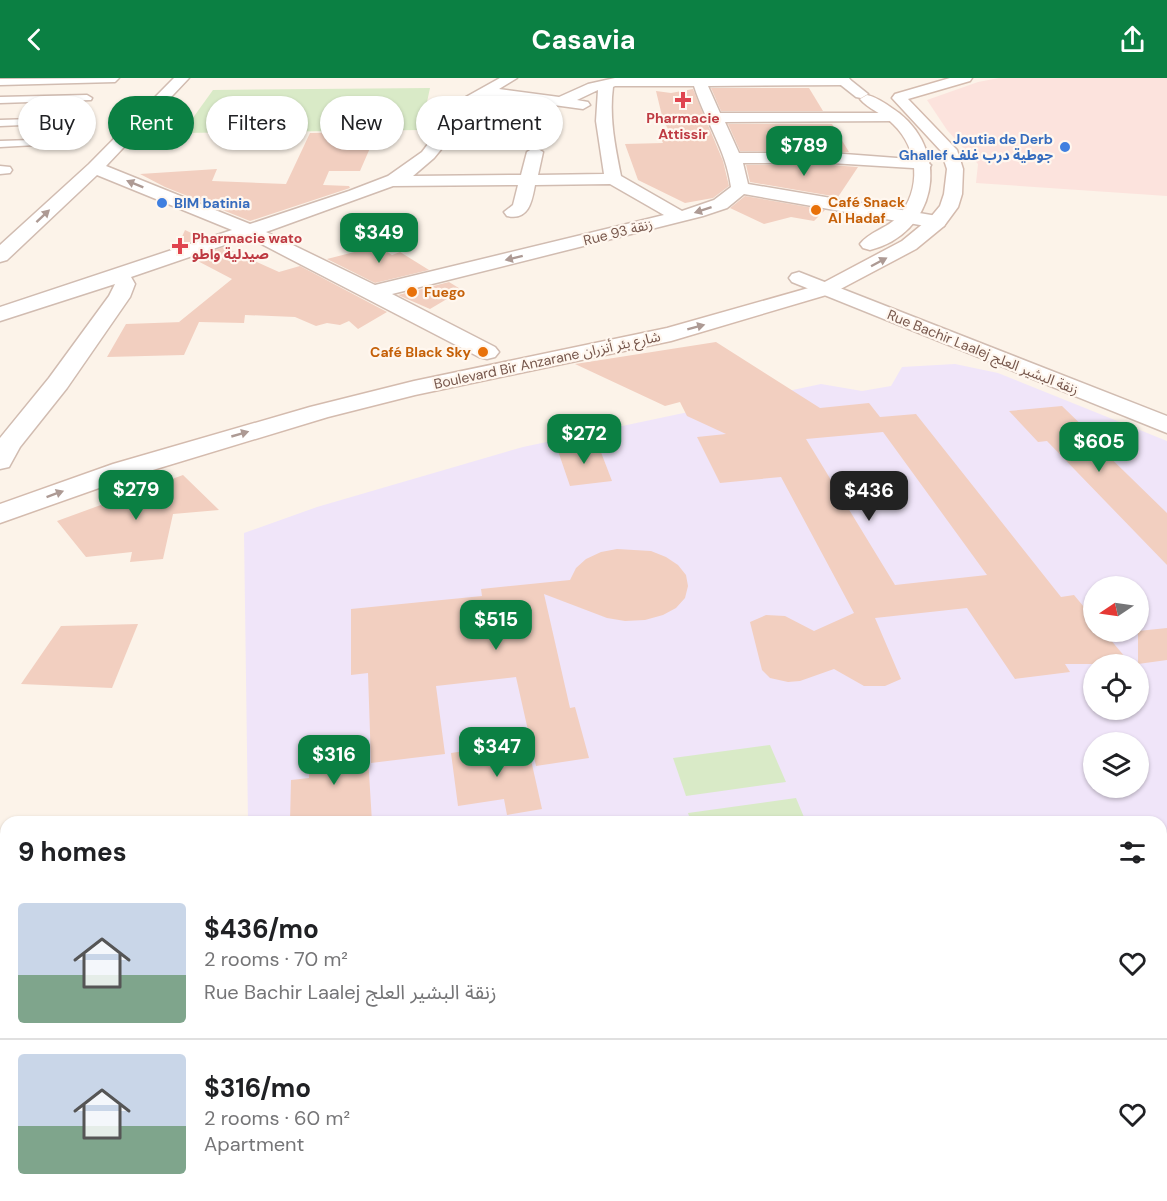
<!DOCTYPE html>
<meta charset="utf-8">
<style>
:root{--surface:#fff;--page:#f2f2f2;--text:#202124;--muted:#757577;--line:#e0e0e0;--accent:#0b8043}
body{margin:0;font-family:"DM Sans","Noto Sans Arabic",sans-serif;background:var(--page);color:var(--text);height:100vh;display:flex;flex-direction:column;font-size:22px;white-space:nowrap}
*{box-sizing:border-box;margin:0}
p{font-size:20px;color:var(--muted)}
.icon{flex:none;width:33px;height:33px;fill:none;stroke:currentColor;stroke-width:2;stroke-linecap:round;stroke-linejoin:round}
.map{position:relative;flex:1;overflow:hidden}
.details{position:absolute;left:0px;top:738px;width:1167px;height:386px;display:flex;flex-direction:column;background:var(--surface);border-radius:18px 18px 0 0;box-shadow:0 2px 4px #0004}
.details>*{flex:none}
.guide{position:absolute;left:18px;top:18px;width:600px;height:54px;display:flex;gap:12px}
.needle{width:39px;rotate:257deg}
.fabs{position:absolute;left:1083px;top:498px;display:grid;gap:12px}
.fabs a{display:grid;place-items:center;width:66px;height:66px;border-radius:50%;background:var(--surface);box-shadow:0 2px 4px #0004;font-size:30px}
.price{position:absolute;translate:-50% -51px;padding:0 14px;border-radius:12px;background:var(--accent);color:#fff;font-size:20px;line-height:39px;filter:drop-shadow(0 2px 3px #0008)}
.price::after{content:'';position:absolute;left:50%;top:36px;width:18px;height:14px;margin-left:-9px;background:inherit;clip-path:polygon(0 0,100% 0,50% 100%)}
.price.active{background:#222;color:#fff}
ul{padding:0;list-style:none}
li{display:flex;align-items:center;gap:18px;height:150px;padding:0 18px}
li+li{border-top:2px solid var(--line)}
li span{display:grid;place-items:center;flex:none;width:168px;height:120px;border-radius:6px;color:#555}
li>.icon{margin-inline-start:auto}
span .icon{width:72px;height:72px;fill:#fffc;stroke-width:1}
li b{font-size:26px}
h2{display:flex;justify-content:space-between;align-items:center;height:72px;padding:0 18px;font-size:26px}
.pill{padding:0 21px;border-radius:27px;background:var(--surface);box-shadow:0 2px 4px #0004;font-size:21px;line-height:54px}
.pill.active{background:var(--accent);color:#fff}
header{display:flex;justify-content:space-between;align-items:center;height:78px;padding:0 18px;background:var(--accent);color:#fff;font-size:27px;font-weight:700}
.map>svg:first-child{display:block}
.commercial{fill:#fce3dd}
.education{fill:#f0e5f9;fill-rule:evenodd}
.green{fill:#d9eac7}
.building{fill:#f2cfc0;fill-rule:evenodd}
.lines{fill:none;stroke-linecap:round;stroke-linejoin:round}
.pedestrian-casing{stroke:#d1bcb1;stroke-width:3}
.minor-casing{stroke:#d1bcb1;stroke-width:3}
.tertiary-casing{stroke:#d1bcb1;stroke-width:3}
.secondary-casing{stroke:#d4bbae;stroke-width:3}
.pedestrian{fill:#fff;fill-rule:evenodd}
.minor{fill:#fff;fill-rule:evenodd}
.tertiary{fill:#fff;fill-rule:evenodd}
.secondary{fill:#fff;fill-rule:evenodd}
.oneway{fill:#ad9a94}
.health-dot{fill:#e0444e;stroke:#fff7ef;stroke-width:2}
.shop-dot{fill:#3f7fe0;stroke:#fff7ef;stroke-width:2}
.food-dot{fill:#e8710a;stroke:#fff7ef;stroke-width:2}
.labels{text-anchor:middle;stroke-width:4.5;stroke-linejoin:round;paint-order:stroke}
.far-health-label{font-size:14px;font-weight:bold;fill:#be3a42;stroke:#fff7ef}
.far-shop-label{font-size:14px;font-weight:bold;fill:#366cbe;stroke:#fff7ef;text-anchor:end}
.far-food-label{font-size:14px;font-weight:bold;fill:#c56008;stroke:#fff7ef;text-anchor:start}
.far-street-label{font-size:14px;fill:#77574c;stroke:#fff7ef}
</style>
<header><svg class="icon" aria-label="back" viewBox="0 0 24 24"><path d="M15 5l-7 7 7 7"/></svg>Casavia<svg class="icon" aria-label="share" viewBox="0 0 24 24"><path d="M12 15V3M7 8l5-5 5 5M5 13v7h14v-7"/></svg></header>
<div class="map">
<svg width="1167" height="1123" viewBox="0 0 1167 1123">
<rect width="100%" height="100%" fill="#fcf3e9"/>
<polygon class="commercial" points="999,0 1167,0 1167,118 976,105 978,86 947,52 927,22 978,4"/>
<path class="education" d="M955,286L998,295L1167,363V1123H254V1118H1161V744H248L244,455L317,429L523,369L821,306L862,313L891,308L902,289ZM1094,508H1138V554H1094ZM1094,586H1138V632H1094ZM1094,664H1138V710H1094Z"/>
<g class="green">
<polygon points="430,10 421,52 182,55 213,12"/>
<polygon points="770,667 786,704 686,718 673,680"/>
<polygon points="796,720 806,744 691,744 688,735"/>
</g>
<g class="building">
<polygon points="711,10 809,10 823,33 721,33"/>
<polygon points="693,11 723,83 729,108 713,120 685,125 638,102 625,66 663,65 660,58 672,58 663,42 656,13 671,15"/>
<polygon points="497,22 522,25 495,67"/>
<polygon points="728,46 832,46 849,74 740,73"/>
<polygon points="377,54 360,93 329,93 323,107 349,108 350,110 250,143 165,109 140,96 217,91 212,103 286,106 310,55"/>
<polygon points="746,87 831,87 858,89 838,119 750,104"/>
<polygon points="745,118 825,132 814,143 791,139 764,146 730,130"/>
<polygon points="185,152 202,160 178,168"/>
<polygon points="378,168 392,177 400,174 429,192 375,205 327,181"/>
<polygon points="224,169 279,194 300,188 387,234 358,251 349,243 340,247 327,245 316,248 295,239 245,237 244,245 199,244 184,277 107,279 126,246 182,244 179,244 232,201 192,180"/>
<polygon points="449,204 462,212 430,231 398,217"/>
<path d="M716,264L820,330L869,325L880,339L916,336L1061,519L1074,517L1094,541V554H1104L1131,586H1065L1070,594L1015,601L967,530L875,540L901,601L885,608H864L834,591L800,603L788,604L770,600L762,592L750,544L766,537L785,538L814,553L854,535L781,399L720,405L697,359L726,356L687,338L680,324L665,328L575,286ZM883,354L987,497L895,507L806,361Z"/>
<polygon points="1062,328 1094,359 1089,359 1167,435 1167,487 1047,363 1038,364 1009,333"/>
<polygon points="588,367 589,370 599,369 612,403 570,408 557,370"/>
<polygon points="183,397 219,432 173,436 163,481 130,484 132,474 86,479 57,443"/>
<polygon points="617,471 651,473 666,479 678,487 686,497 688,508 685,520 676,530 663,537 645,542 625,543 607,540 544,516 570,630 575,629 589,680 536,688 516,599 436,608 445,676 371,685 368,595 351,597 351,531 482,518 481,511 570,502 576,490 586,481 601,474"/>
<polygon points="138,546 112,610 21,606 61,548"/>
<polygon points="1167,550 1167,582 1138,586 1138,553"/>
<polygon points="367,662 372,744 290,744 291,702 309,700 309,670"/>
<polygon points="527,664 542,731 507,737 504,721 458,728 451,675"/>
</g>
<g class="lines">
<defs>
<g id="pedestrian">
<polygon points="119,0 115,4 0,7 0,1"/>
<polygon points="87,17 92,20 91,22 0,25 0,19"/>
<polygon points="64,40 69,43 68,45 0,48 0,42"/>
<polygon points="32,62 38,65 36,67 0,69 0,63"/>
<polygon points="0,88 10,89 12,92 10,95 0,96"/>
</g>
<g id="minor">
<path d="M174,0H189L106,88L250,146L349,113L388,98L422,74L431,62L440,39L448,29L500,0H517L499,11L559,19L588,6L615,0H849L851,3L844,7L708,8L720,35H895L902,39L895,43L725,44L739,75H831L923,82L931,87L929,91L831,85H743L748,106L937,138L944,140L946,144L944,148L937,150L744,116L727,130L703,138L392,216L495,269L499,274L495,279L487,281L479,279L248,159L131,199L135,206L130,219L67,310L20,369L9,389L0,391V360L49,300L109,218L115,206L0,243V229L232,152L97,97L7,182L0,184V167L89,86ZM694,8C705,43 726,71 731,109L714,122L682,133L621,98C615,68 609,39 613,9L615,8ZM598,12L596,43L604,96L538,97L543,74L535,69L527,74L521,97L413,98L434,80L443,69L458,35L487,18L583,31L590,27L588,24L577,22ZM610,106L664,137L375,207L266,154L393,108L518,107L513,127L504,134L507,138C529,143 532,123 535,107Z"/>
<polygon points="799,194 1167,338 1167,355 792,204 789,200 792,196"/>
</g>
<polygon id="tertiary" points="832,0 848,0 868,16 861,20 856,19"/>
<g id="secondary">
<polygon points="950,0 972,0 970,3 908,21 957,72 963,91 962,116 958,129 944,148 916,171 833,215 671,263 415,317 328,339 133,398 0,445 0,426 113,386 310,329 414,303 667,250 819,207 902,163 930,140 940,128 944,116 947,91 941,73 892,20 895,16"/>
<path d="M867,17C879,20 889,28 899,35C952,77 935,156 870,172L863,170L860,166C869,154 887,150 898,139C922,111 919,71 893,46C884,36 868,31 860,21Z"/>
</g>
</defs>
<use href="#pedestrian" class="pedestrian-casing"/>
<use href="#minor" class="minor-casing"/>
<use href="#tertiary" class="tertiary-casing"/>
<use href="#secondary" class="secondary-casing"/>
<use href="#pedestrian" class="pedestrian"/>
<use href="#minor" class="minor"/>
<use href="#tertiary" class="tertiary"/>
<use href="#secondary" class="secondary"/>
</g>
<defs><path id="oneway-solid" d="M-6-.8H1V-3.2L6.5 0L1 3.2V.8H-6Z" transform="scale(1.5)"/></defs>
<g class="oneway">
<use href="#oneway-solid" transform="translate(135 106) rotate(-158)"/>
<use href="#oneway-solid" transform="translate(703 132) rotate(162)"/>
<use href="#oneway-solid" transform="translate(43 138) rotate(-43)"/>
<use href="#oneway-solid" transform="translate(514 180) rotate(166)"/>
<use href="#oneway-solid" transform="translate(879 184) rotate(-28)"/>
<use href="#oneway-solid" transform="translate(696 249) rotate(-15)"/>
<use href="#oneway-solid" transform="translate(240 356) rotate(-16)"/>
<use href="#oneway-solid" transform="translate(55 416) rotate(-20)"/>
</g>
<g class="health-dot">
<path d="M680 13h6v6h6v6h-6v6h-6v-6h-6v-6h6z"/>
<path d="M177 159h6v6h6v6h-6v6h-6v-6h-6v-6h6z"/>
</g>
<g class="shop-dot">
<circle cx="1065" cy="69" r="6"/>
<circle cx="162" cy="125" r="6"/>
</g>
<g class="food-dot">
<circle cx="816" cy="132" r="6"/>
<circle cx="412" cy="214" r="6"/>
<circle cx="483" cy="274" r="6"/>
</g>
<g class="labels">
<g class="far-health-label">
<text x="683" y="45">Pharmacie<tspan x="683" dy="16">Attissir</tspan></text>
<text x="192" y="165" text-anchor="start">Pharmacie wato<tspan x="192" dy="16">صيدلية واطو</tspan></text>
</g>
<g class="far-shop-label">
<text x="1053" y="66">Joutia de Derb<tspan x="1053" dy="16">Ghallef جوطية درب غلف</tspan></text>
<text x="174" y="130" text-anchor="start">BIM batinia</text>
</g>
<g class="far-food-label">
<text x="828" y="129">Café Snack<tspan x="828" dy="16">Al Hadaf</tspan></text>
<text x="424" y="219">Fuego</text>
<text x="471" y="279" text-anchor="end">Café Black Sky</text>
</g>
<g class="far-street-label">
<text transform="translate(618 154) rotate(-14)" y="5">Rue 93 زنقة</text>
<text transform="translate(983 274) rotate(22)" y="5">Rue Bachir Laalej زنقة البشير العلج</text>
<text transform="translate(547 282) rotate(-12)" y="5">Boulevard Bir Anzarane شارع بئر أنزران</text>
</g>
</g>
</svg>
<div class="fabs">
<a><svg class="needle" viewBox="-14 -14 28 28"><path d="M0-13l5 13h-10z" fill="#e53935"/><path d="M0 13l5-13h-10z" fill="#757577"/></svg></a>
<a><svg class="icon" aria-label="locate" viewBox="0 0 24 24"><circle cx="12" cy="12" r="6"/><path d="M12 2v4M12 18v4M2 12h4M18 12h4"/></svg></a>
<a><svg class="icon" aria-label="layers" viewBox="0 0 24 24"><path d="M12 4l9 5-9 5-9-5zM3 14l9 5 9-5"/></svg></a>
</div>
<b class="price" style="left:804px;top:99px">$789</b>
<b class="price" style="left:379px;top:186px">$349</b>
<b class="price" style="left:584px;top:387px">$272</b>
<b class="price" style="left:1099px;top:395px">$605</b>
<b class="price" style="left:136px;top:443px">$279</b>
<b class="price active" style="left:869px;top:444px">$436</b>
<b class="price" style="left:496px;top:573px">$515</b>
<b class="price" style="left:497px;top:700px">$347</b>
<b class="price" style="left:334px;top:708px">$316</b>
<div class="guide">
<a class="pill">Buy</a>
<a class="pill active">Rent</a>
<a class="pill">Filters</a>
<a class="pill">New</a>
<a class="pill">Apartment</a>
</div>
<section class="details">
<h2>9 homes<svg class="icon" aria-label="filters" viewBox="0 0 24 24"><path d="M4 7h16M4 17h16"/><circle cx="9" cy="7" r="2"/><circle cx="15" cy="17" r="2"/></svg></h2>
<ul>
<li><span style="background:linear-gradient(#c9d6e8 60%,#7fa58c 0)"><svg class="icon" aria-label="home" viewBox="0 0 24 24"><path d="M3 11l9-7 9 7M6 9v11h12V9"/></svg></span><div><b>$436/mo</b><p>2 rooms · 70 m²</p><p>Rue Bachir Laalej زنقة البشير العلج</p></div><svg class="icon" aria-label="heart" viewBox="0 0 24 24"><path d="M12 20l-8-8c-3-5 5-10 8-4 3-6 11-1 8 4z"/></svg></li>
<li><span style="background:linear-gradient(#c9d6e8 60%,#7fa58c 0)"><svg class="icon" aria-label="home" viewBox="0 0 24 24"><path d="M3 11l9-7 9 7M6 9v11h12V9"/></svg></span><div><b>$316/mo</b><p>2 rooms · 60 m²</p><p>Apartment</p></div><svg class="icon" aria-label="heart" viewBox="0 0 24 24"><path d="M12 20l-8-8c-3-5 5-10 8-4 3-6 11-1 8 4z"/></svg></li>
</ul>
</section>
</div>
